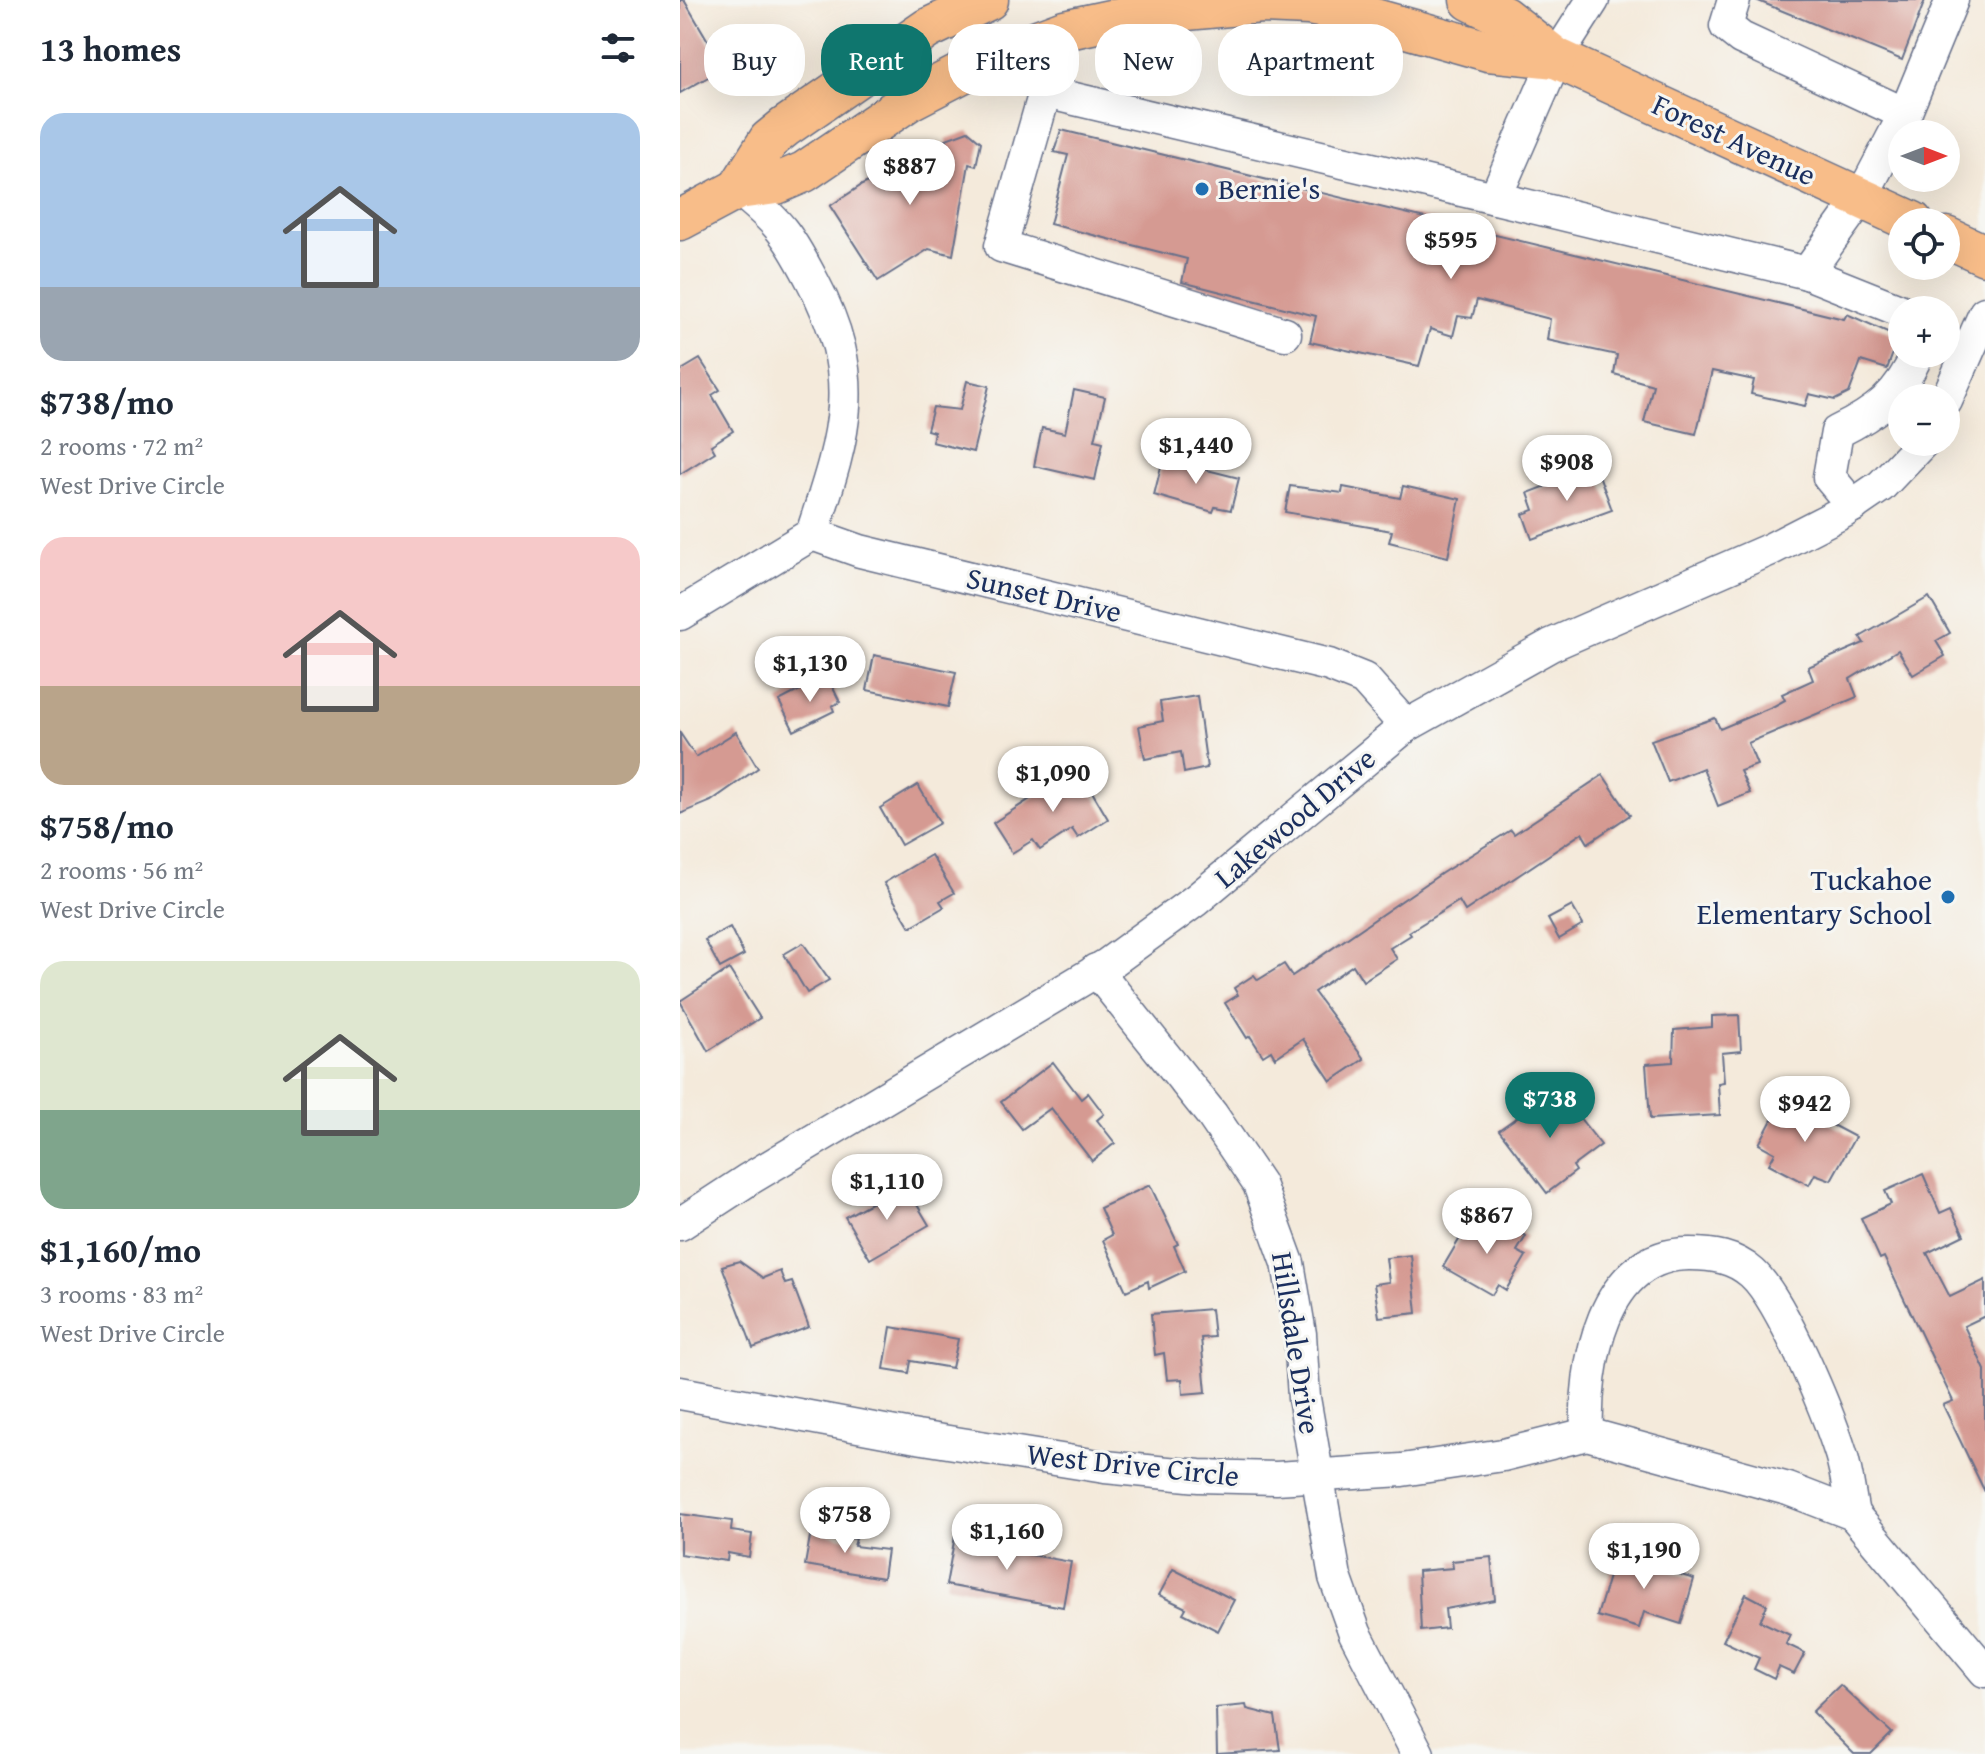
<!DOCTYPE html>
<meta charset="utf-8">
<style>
:root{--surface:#fff;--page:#f2f2f3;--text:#1f2937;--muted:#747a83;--accent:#0f766e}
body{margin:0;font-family:"Gentium Book Plus",serif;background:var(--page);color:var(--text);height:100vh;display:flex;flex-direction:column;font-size:30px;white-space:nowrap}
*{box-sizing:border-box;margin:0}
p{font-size:26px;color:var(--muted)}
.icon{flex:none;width:44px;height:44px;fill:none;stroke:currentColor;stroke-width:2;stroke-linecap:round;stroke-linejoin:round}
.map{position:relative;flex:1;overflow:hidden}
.details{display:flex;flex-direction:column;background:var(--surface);width:680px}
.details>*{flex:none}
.top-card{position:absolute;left:24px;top:24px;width:760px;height:72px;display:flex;gap:16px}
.needle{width:52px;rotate:90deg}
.fabs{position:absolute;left:1208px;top:120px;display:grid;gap:16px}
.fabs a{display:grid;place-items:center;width:72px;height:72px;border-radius:50%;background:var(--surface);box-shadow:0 8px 32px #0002;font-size:40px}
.price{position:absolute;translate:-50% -68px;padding:0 18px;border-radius:28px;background:#fff;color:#222;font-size:26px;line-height:52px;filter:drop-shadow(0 2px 4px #0008)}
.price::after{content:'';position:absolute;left:50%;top:48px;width:24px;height:18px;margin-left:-12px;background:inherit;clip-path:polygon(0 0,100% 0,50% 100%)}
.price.current{background:var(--accent);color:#fff}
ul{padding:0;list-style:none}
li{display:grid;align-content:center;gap:16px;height:424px;padding:0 40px}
li span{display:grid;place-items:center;height:248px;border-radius:24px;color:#555}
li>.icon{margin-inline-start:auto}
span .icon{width:144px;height:144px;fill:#fffc;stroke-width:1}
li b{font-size:34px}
h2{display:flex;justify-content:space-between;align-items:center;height:96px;padding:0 40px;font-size:34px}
.pill{padding:0 28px;border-radius:32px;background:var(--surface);box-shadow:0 8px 32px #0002;font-size:28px;line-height:72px}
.pill.current{background:var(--accent);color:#fff}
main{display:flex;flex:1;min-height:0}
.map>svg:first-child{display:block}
.building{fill:#d59a92}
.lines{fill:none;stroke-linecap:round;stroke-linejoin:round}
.minor-casing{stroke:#67708a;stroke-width:35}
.major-casing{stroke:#67708a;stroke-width:43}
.minor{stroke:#fff;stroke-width:32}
.major{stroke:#f8bd89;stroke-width:40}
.poi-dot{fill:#1f6fb2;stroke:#f6f6f2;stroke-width:3}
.labels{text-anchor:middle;stroke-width:6;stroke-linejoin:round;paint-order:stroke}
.street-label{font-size:30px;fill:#1b2f5e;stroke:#f6f6f2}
.poi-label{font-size:30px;fill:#1b2f5e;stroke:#f6f6f2;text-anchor:start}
</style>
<main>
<section class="details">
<h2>13 homes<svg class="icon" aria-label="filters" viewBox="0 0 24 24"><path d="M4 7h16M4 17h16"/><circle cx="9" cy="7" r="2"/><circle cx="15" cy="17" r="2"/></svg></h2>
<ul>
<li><span style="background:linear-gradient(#a9c7e8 70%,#9aa5b1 0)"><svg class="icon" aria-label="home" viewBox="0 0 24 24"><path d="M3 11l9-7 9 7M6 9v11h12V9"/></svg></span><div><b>$738/mo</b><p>2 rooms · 72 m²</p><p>West Drive Circle</p></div></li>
<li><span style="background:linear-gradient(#f6c9c9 60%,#b9a48a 0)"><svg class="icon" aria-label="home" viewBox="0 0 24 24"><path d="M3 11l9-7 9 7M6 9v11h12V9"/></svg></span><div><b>$758/mo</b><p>2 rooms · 56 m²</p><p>West Drive Circle</p></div></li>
<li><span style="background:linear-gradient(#dfe7d0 60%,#7fa58c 0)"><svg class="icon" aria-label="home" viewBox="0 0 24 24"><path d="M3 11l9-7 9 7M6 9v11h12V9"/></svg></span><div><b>$1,160/mo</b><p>3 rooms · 83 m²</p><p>West Drive Circle</p></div></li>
</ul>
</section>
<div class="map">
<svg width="1305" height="1754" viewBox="0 0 1305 1754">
<rect width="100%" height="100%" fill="#f6f6f2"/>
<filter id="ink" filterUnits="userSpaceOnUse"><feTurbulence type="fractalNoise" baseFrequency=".0125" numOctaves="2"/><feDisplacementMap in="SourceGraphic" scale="16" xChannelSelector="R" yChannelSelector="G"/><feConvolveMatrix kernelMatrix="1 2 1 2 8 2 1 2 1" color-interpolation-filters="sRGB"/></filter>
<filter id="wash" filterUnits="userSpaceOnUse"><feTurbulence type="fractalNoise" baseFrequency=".006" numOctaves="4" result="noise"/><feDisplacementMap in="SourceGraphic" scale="32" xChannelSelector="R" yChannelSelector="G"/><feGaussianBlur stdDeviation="1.8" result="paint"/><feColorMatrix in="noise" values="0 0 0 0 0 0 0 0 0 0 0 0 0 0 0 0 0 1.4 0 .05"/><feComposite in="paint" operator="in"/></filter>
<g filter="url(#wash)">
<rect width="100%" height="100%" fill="#f4eadb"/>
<g id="blocks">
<g class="building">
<polygon points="0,0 4,0 44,68 0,93"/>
<polygon points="1076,0 1245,0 1222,60"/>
<polygon points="381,130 1164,319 1167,314 1219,337 1207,369 1181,361 1169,393 1155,400 1129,394 1125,406 1071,394 1074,380 1032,371 1016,434 964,422 973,385 934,374 937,355 867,340 870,319 797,300 792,318 778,316 773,336 750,329 739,366 630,342 636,316 502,282 507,259 370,224 388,155 374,152"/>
<polygon points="288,131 301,142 296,166 289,164 273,255 249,249 198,281 150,206 182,185 268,145 266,139"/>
<polygon points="20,359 40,390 32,395 53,431 31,445 35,452 0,474 0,371"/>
<polygon points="287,381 309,386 293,452 252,442 254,432 247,430 253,407 280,410"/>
<polygon points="394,390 425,397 415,440 423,442 415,480 354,466 362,428 385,433"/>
<polygon points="483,459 559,478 551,510 535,507 533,512 474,495"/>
<polygon points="916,467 932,510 852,539 843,514 854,510 848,493"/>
<polygon points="610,486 662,493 663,487 720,498 723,486 780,499 768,557 709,542 712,531 605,512"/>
<polygon points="1249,597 1270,633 1256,641 1265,656 1233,675 1218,650 1170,679 1177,697 1068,743 1077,765 1060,771 1070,793 1038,806 1023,768 988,782 971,740 1035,718 1040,729 1094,706 1105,700 1102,694 1133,680 1128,667 1184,643 1180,637"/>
<polygon points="194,655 276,672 268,707 187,690"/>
<polygon points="147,676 160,702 152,706 154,711 114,731 99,701"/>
<polygon points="517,696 527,768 504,773 501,752 465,759 459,726 483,721 480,702"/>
<polygon points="56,732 78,768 31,801 0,814 0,733 16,757"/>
<polygon points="398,768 428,819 398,838 392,829 360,850 353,840 332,853 313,823"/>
<polygon points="923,775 950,815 908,843 902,833 785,911 779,901 729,932 731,935 710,948 717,959 683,981 673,965 634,992 684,1059 651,1081 623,1039 595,1058 591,1051 583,1056 570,1036 567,1038 545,1003 558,995 554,988 574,975 578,980 604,964 612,976 762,873 831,830 834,834"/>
<polygon points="238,785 260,823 221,845 200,808"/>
<polygon points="251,855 274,893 260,901 264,907 230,927 204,883"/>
<polygon points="892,906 903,925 879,939 868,919"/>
<polygon points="50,927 64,955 40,968 25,940"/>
<polygon points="123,943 149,980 127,993 104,954"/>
<polygon points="49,969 80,1018 28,1051 0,1001"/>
<polygon points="1059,1015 1061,1051 1042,1053 1044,1082 1038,1083 1040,1115 970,1119 966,1064 993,1062 994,1030 1032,1027 1032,1016"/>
<polygon points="373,1062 401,1099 408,1093 424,1114 417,1120 435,1143 412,1161 371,1108 342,1129 321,1102"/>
<polygon points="877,1089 921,1145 893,1166 896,1171 867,1193 819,1130"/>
<polygon points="1103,1099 1175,1137 1151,1180 1135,1174 1129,1185 1089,1164 1095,1153 1079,1144"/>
<polygon points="1243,1174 1260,1213 1271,1208 1284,1235 1247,1253 1270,1297 1305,1280 1305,1316 1284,1326 1305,1370 1305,1492 1263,1405 1273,1401 1204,1257 1200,1259 1181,1218 1211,1204 1205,1191"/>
<polygon points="470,1185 498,1244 494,1246 505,1271 469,1288 468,1281 446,1291 423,1240 432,1235 420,1208"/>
<polygon points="222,1186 227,1195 230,1193 249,1225 190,1259 165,1217"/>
<polygon points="819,1221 846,1236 837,1251 846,1256 826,1290 818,1285 812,1295 763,1267 789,1223 799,1229 803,1222 814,1228"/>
<polygon points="731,1255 737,1313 699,1317 694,1284 709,1282 706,1258"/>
<polygon points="59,1261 83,1278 100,1271 105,1284 112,1282 129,1327 73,1348 42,1266"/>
<polygon points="531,1309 534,1337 521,1338 526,1392 503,1394 502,1379 487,1380 484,1353 475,1355 471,1314"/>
<polygon points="211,1327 278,1339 272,1368 231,1361 229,1373 204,1369"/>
<polygon points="0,1514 52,1521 51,1531 72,1534 69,1557 48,1553 47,1561 0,1554"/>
<polygon points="131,1531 176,1539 174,1546 207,1550 203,1578 125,1565"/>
<polygon points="275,1536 342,1548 340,1553 391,1562 383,1607 266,1585"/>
<polygon points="945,1548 985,1560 982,1569 1014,1579 1001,1624 964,1612 959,1628 917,1616 934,1560 941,1562"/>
<polygon points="811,1557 815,1600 765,1609 767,1628 741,1631 738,1571 773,1568 772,1561"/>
<polygon points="493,1569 554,1600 538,1631 503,1613 506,1608 479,1595"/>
<polygon points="1066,1594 1087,1605 1080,1621 1110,1635 1106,1644 1125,1653 1114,1674 1099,1667 1094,1679 1074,1669 1079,1658 1043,1641"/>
<polygon points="1160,1685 1212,1733 1191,1754 1174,1754 1132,1712"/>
<polygon points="566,1705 567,1709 595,1716 600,1750 537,1754 536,1708"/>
</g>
</g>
</g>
<g filter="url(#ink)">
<use href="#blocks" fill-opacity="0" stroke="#67708a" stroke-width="2"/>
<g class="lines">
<defs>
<g id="minor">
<polyline points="1054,0 1046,26 1061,38 1225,114"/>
<polyline points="353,42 365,92 815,198 876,58 913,0"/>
<polyline points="365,92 321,246 605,334"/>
<path d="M58,189C100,223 108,234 133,282C185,379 164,436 132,534"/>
<polyline points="815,198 1127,273 1181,198 1225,114 1272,0"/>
<polyline points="1127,273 1222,311"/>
<polyline points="1266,401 1305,313"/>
<path d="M1173,506L1149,477L1157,432C1196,413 1220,395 1237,354"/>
<polyline points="132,534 180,551 649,665 684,679 726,726"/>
<polyline points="0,614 132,534"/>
<polyline points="416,970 532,1115 579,1184 608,1263 620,1334 624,1398 655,1577 675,1633 738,1754"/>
<polyline points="0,1224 69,1179 428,964 516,900 726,726 871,645 1091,549 1163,512 1201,486 1243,442"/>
<polyline points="0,1393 237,1437 425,1467 519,1476 596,1478 722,1470 823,1455 907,1434 1108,1489 1173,1514 1305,1671"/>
<path d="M907,1434C904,1366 922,1253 1010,1254C1033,1254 1054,1257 1072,1273C1102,1300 1148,1413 1161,1454C1167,1473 1169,1494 1173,1514"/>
</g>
<g id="major">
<polyline points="790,0 824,17 876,58 1233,222"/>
<polyline points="58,189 89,140 105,127 247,29 308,0"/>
<polyline points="0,220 58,189 96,184 124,172 230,100 315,56 384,30 453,15 581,3 628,5 684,16 808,51 876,58"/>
<polyline points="1266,237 1305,255"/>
</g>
</defs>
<use href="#minor" class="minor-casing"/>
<use href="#major" class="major-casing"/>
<use href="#minor" class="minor"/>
<use href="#major" class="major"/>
</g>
</g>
<g class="poi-dot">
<circle cx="522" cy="189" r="8"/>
<circle cx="1268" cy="897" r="8"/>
</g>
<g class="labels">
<g class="street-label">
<text transform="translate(1054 140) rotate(25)" y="10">Forest Avenue</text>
<text transform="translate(364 595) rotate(13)" y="10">Sunset Drive</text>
<text transform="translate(615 818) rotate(-40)" y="10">Lakewood Drive</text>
<text transform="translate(616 1343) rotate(81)" y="10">Hillsdale Drive</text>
<text transform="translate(453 1465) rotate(6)" y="10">West Drive Circle</text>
</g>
<g class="poi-label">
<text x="538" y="199">Bernie's</text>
<text x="1252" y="890" text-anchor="end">Tuckahoe<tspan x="1252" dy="34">Elementary School</tspan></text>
</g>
</g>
</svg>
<div class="fabs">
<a><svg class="needle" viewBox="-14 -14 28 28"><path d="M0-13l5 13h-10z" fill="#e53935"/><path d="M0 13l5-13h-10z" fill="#747a83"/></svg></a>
<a><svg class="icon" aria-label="locate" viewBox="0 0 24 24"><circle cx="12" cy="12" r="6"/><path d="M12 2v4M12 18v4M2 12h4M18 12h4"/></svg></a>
<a>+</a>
<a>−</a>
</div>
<b class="price" style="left:230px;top:207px">$887</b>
<b class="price" style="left:771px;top:281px">$595</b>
<b class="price" style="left:516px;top:486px">$1,440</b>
<b class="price" style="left:887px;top:503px">$908</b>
<b class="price" style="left:130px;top:704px">$1,130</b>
<b class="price" style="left:373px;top:814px">$1,090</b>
<b class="price current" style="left:870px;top:1140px">$738</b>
<b class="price" style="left:1125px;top:1144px">$942</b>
<b class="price" style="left:207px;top:1222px">$1,110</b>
<b class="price" style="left:807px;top:1256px">$867</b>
<b class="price" style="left:165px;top:1555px">$758</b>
<b class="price" style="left:327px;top:1572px">$1,160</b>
<b class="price" style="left:964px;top:1591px">$1,190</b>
<div class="top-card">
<a class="pill">Buy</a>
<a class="pill current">Rent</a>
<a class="pill">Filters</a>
<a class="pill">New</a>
<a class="pill">Apartment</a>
</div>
</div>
</main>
